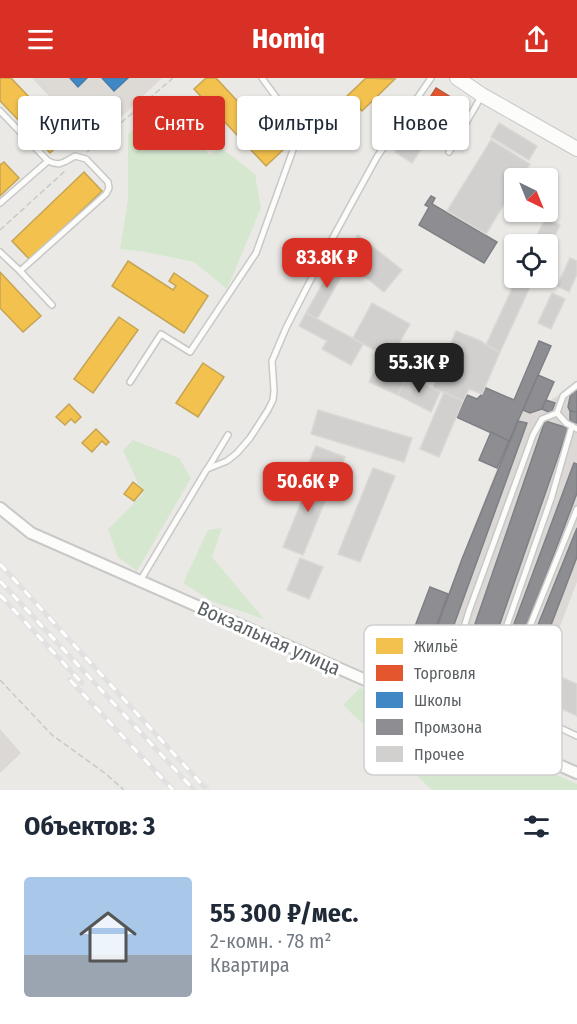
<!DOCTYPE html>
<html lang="ru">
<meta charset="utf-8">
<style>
:root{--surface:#fff;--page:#f2f2f3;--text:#1f2937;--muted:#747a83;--accent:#d93025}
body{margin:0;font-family:"Fira Sans Condensed",sans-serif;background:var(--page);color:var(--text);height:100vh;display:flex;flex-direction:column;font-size:22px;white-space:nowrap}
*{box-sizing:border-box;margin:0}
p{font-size:20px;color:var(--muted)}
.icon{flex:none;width:33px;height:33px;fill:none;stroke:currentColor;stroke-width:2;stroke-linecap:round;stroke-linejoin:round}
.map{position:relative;height:712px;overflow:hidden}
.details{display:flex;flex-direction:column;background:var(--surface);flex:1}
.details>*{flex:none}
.guide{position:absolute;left:18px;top:18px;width:542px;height:54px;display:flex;gap:12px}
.needle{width:39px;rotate:137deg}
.fabs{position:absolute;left:504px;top:90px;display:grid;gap:12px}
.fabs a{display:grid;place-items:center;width:54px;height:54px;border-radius:6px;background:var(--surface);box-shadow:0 2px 4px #0004;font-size:30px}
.price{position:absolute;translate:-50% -51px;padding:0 14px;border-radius:12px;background:var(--accent);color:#fff;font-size:20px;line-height:39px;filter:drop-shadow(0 2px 3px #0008)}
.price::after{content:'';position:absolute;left:50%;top:36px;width:18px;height:14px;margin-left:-9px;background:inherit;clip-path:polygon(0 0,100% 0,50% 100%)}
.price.selected{background:#222;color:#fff}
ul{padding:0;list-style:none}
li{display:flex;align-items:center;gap:18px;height:150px;padding:0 24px}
li span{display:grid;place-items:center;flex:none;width:168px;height:120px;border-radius:6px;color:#555}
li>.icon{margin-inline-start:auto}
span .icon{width:72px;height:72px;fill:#fffc;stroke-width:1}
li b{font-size:26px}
h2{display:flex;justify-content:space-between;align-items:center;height:72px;padding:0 24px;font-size:26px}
.pill{padding:0 21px;border-radius:6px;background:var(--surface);box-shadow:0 2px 4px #0004;font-size:21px;line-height:54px}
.pill.selected{background:var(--accent);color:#fff}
header{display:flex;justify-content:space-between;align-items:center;height:78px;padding:0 24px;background:var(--accent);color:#fff;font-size:27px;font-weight:700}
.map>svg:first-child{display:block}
.industrial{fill:#dbd8d5}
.education{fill:#ddd9d5}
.green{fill:#d6e7d0}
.homes{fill:#f2c14e;stroke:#c5a454;stroke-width:1.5}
.shops{fill:#e4572e;stroke:#bb5a3e;stroke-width:1.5}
.schools{fill:#3f88c5;stroke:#477ca8;stroke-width:1.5}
.industry{fill:#8d8d92;stroke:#7e8084;stroke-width:1.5}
.building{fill:#d1d0ce;stroke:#dad8d4;stroke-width:1.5}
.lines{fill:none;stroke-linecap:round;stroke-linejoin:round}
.service-casing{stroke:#c7c8c7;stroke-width:8}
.minor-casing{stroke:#c7c8c7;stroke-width:14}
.tertiary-casing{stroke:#c7c8c7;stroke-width:16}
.path{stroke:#c5cbc7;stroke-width:1.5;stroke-dasharray:6 3;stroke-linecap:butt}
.service{stroke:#fcfcfb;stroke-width:5}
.minor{stroke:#fcfcfb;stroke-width:10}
.tertiary{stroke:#fcfcfb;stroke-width:14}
.rail-casing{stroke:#e2e1e2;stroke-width:5}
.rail{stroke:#fff;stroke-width:3;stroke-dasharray:9;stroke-linecap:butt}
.labels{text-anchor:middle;stroke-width:6;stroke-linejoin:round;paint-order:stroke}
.street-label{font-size:20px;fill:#5b6063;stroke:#fff}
.key{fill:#fff;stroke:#cecfd0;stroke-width:1.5}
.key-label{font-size:16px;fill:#5b6063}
</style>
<header><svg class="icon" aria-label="menu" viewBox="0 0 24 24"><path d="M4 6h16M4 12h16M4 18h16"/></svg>Homiq<svg class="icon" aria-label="share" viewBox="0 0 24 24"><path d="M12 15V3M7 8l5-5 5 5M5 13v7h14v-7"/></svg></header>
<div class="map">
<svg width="577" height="712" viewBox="0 0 577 712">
<rect width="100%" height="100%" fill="#ebe9e5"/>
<g class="industrial">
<polygon points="576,304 577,305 577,504 525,639 469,611 452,618 418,604 448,516 497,390 523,332 530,335 559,317"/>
<polygon points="0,651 21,675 0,695"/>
</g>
<polygon class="education" points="32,0 162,0 94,65"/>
<g class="green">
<polygon points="165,25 210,77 220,69 255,96 261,130 227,211 194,184 146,174 120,171 128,122 128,56"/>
<polygon points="133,362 179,380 191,400 137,493 118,479 108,451 143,416 123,372"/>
<polygon points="222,450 212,479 264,541 213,524 183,505 208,452"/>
<polygon points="360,610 577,706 577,712 432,712 343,627"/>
</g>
<g class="homes">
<polygon points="0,0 11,0 67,59 50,75 0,23"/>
<polygon points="206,0 216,0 283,72 266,88 194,11"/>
<polygon points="366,0 395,1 362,33 347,18"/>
<polygon points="4,84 19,100 0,118 0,87"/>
<polygon points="84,94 102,113 30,182 12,163"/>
<polygon points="128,183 173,212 176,208 169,203 174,195 208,218 184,255 112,208"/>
<polygon points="0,194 41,238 23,254 0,230"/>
<polygon points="119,239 138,252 93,315 74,301"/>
<polygon points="203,285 224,299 198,339 176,325"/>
<polygon points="69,326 81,339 75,345 71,341 65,347 56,339"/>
<polygon points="96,351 109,364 106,367 102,363 92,374 82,365"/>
<polygon points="133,404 143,412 134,423 124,416"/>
</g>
<polygon class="shops" points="436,10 465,28 460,36 449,29 443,38 457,48 449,61 417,40"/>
<g class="schools">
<polygon points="70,0 87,0 78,9"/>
<polygon points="102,0 128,0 114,13"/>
</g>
<g class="industry">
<polygon points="431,118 435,120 432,126 497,164 484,185 419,147 429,129 425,127"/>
<polygon points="539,263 551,268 509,363 456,339 467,317 477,321 482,316 484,309 514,322"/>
<polygon points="538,297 554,304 542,331 530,335 523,332"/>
<polygon points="574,313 577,313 577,334 570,333 568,329 570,319"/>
<polygon points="546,322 555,325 551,335 542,331"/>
<polygon points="570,333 577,334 577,345 570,344"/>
<polygon points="518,343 527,345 434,602 421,596 427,576 462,481"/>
<polygon points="545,343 568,350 488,580 466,572"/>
<polygon points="491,354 509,363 497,390 479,382"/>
<polygon points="574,385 577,386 577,415 511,591 499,586"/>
<polygon points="577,450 577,479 527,610 515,604"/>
<polygon points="430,509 448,516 428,571 409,564"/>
</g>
<g class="building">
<polygon points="417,40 434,51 412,85 395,74"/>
<polygon points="499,45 537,68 529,82 491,59"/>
<polygon points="491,62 530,86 521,100 514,100 514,110 486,156 447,133"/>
<polygon points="546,140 560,147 548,171 548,166 532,166"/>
<polygon points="358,157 402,192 384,214 340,179"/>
<polygon points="337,180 348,187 317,241 306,235"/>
<polygon points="570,180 577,183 577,196 569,214 557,208"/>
<polygon points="517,200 534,200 500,274 486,267"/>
<polygon points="552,215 565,221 551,251 538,245"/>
<polygon points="372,225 410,246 390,281 353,260"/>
<polygon points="306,235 363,266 351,287 322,271 327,263 299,248"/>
<polygon points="456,253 481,263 486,267 500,274 482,316 469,311 463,323 433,310"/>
<polygon points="382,277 411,291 398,317 369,304"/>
<polygon points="407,299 440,314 431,334 398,317"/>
<polygon points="444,314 463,323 439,379 420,371"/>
<polygon points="318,332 412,360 404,384 311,356"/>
<polygon points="316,368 345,379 337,398 308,387"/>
<polygon points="373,390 395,398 360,484 338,476"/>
<polygon points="314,393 334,401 303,477 283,469"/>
<polygon points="300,480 323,489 309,521 287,512"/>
<polygon points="556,597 577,606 577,638 538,620 546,601 553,604"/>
</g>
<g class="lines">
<defs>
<g id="service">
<polyline points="0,33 48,83 0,125"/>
<polyline points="449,74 481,19"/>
<path d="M0,174L20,193L106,116L109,110L108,104L86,81L75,78C64,84 60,89 48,83"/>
<polyline points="20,193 52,227"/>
<polyline points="130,304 161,256 190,274 256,175 298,58 295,45 262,0"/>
<polyline points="577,307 563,318 557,335 542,341 533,357 469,533 457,572 513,596 530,548 577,431"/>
<polyline points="557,335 566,345 577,351"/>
<polyline points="208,390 228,357"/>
<polyline points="140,503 207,391 227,383 237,375 250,360 268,332 273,322 274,313 272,283 286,250 325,174 377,79 431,0"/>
<polyline points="493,587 551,421 572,348"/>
<polyline points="430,631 437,604 449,577 457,572"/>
<polyline points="507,664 537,639 577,658"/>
</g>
<polyline id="minor" points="0,430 31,455 577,695"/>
<polyline id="tertiary" points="457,0 482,17 577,71"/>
</defs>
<use href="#service" class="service-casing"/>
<use href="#minor" class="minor-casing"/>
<use href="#tertiary" class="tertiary-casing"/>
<g class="path">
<polyline points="87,74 173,0"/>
<polyline points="0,152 65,93"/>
<polyline points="0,602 52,657 106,696 124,712"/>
</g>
<use href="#service" class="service"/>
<use href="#minor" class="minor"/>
<use href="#tertiary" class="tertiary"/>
<defs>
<g id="rail">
<polyline points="0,486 207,712"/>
<polyline points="0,503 194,712"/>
<polyline points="0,517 82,605"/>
<polyline points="70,602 173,712"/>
</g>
</defs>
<use href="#rail" class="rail-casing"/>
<use href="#rail" class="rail"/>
</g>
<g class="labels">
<g class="street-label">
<text transform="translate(269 560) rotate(24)" y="7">Вокзальная улица</text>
</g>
</g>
<rect x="364" y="547" width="198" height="150" rx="9" class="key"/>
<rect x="376" y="560" width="27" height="16" fill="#f2c14e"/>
<rect x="376" y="587" width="27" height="16" fill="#e4572e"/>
<rect x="376" y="614" width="27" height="16" fill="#3f88c5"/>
<rect x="376" y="641" width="27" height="16" fill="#8d8d92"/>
<rect x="376" y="668" width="27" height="16" fill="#d1d0ce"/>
<g class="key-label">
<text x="414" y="574">Жильё</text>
<text x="414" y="601">Торговля</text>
<text x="414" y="628">Школы</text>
<text x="414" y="655">Промзона</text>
<text x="414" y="682">Прочее</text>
</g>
</svg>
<div class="fabs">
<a><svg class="needle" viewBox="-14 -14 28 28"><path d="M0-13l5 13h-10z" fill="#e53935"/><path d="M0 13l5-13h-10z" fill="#747a83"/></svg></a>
<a><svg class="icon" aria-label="locate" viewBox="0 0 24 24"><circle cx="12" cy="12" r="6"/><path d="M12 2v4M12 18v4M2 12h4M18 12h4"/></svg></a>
</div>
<b class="price" style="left:327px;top:211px">83.8K ₽</b>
<b class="price selected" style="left:419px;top:316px">55.3K ₽</b>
<b class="price" style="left:308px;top:435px">50.6K ₽</b>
<div class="guide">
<a class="pill">Купить</a>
<a class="pill selected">Снять</a>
<a class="pill">Фильтры</a>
<a class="pill">Новое</a>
</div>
</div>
<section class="details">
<h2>Объектов: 3<svg class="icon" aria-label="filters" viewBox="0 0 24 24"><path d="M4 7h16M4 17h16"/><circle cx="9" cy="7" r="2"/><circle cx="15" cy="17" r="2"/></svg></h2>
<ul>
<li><span style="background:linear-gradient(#a9c7e8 65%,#9aa5b1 0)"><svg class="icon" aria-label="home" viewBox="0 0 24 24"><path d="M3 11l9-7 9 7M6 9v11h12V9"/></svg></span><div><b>55 300 ₽/мес.</b><p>2-комн. · 78 m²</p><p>Квартира</p></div></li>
</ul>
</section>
